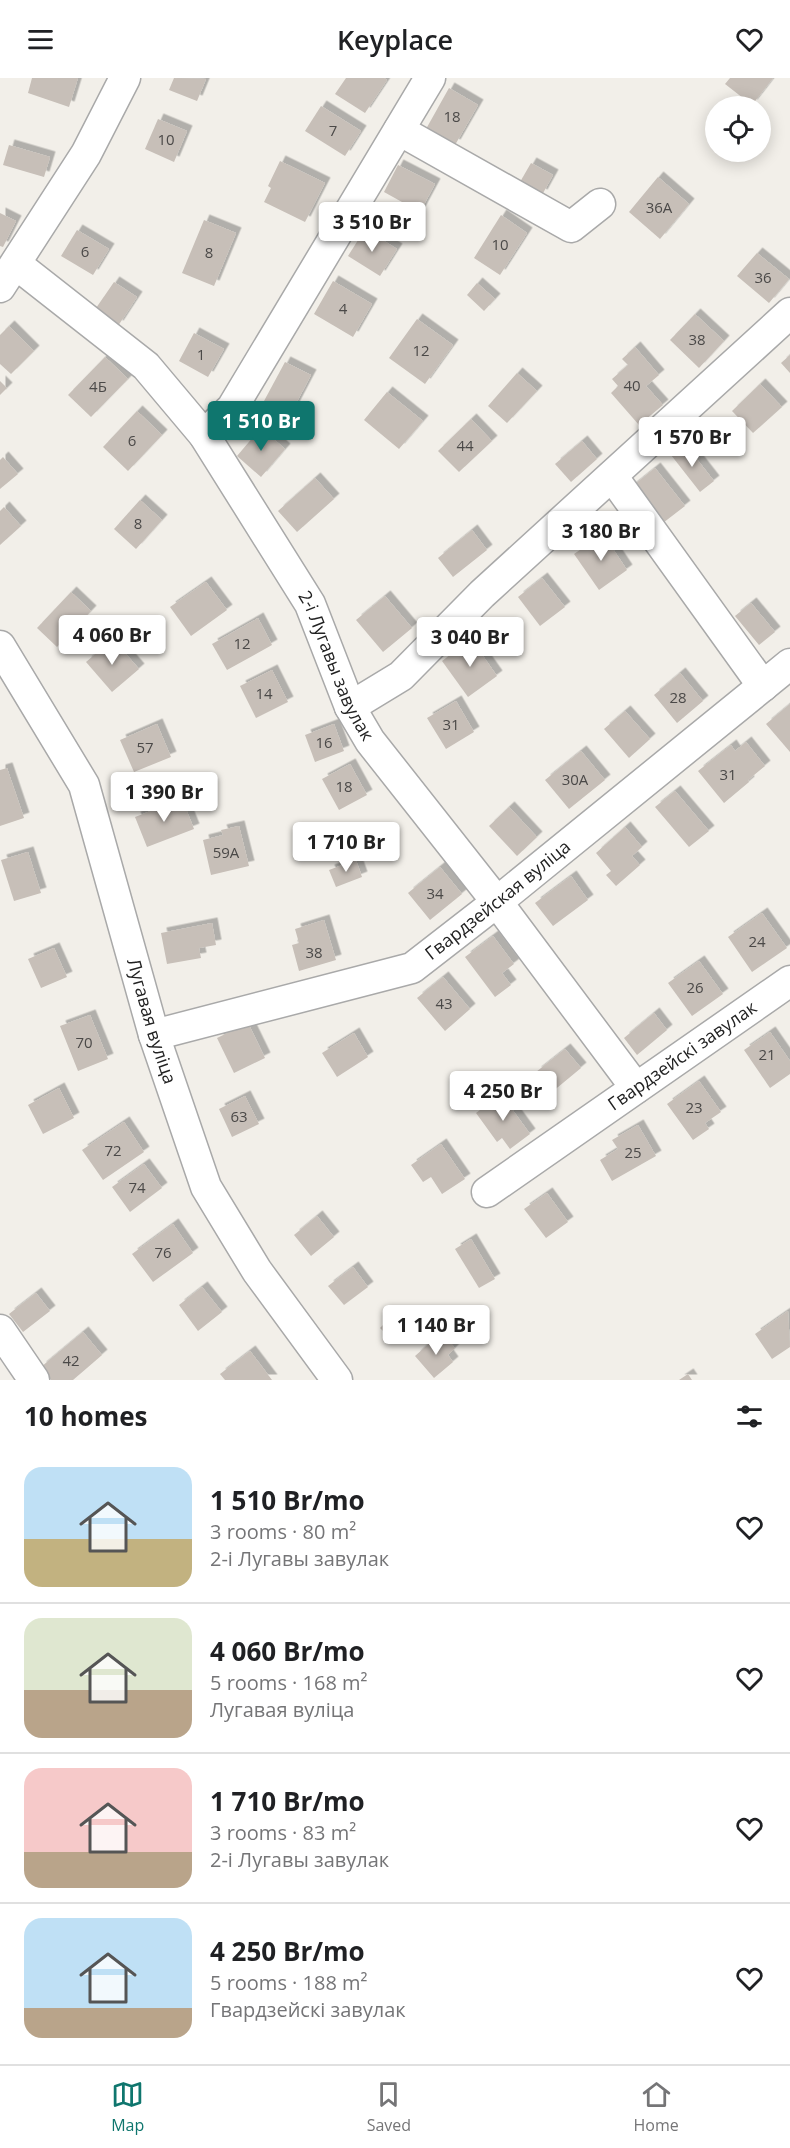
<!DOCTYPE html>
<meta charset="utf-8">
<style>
:root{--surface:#fff;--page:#f6f6f6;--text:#202124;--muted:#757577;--line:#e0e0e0;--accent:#0f766e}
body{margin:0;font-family:"Open Sans",sans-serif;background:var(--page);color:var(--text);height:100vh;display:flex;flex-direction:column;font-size:22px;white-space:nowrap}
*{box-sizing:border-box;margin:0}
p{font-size:20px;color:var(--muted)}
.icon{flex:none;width:33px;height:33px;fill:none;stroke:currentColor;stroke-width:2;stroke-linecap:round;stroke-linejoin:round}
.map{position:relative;height:1302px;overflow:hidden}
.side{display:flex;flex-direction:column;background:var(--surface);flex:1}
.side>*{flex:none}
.tools{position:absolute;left:705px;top:18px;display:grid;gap:12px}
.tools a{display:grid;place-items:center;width:66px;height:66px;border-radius:50%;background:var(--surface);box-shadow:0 3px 15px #0003;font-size:30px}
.price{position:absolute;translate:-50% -51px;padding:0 14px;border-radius:6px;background:#fff;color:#222;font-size:20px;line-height:39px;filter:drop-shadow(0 2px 3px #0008)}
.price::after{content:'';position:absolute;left:50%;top:36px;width:18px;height:14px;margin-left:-9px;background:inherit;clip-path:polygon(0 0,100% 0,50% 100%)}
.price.on{background:var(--accent);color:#fff}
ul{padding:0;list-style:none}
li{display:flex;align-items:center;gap:18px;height:150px;padding:0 24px}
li+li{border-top:2px solid var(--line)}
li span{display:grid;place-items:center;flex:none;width:168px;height:120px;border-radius:18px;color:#555}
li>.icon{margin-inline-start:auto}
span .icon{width:72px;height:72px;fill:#fffc;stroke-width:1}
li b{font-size:26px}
h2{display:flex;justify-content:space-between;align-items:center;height:72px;padding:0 24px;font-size:26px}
header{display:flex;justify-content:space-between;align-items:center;height:78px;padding:0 24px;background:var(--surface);font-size:27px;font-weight:600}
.menu{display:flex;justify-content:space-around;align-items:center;height:84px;border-top:2px solid var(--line);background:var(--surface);font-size:16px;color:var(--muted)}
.menu a{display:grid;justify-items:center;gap:3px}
.menu .on{color:var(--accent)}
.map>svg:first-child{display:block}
.building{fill:#c7bfb8;filter:url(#shadow)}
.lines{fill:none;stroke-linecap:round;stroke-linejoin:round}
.minor-casing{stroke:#a9a9a9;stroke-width:33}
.minor{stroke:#fff;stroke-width:30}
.labels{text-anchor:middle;stroke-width:5;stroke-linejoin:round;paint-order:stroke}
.number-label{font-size:15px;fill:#4b4948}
.street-label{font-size:18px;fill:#222;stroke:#fff}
</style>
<header><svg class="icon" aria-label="menu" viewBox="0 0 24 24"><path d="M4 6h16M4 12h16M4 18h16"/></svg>Keyplace<svg class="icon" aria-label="heart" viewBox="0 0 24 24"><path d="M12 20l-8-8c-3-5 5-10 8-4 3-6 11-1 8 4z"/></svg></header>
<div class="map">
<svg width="790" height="1302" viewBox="0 0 790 1302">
<defs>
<filter id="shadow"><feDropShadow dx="5.5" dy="-5.5" stdDeviation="0" flood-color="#0004"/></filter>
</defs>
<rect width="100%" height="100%" fill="#f2efe9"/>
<g class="building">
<polygon points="32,0 78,0 69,29 28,15"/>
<polygon points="174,0 206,1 197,23 169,12"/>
<polygon points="346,0 384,0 387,2 365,35 335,16"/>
<polygon points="730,0 773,0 752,27 725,6"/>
<polygon points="449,10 478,27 455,67 426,51"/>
<polygon points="321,28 361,53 345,78 305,53"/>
<polygon points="158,41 187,53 174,84 145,71"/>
<polygon points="9,67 50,79 44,99 3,87"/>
<polygon points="280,83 325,105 305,144 264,124 271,110 268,108"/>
<polygon points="531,85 553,97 542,117 520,104"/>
<polygon points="398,87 435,106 420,134 384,114"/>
<polygon points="658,99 689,126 660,161 629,134"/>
<polygon points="0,135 16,143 3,169 0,168"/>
<polygon points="501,137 527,155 500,197 474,180"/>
<polygon points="204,142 236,155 214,208 182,195"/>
<polygon points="365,151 397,171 380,198 348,178"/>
<polygon points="77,152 109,171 93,197 61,178"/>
<polygon points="757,175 789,201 769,225 737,198"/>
<polygon points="333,203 372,226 353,259 314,236"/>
<polygon points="114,204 137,219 118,248 94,233"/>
<polygon points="477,205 495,221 484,233 467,217"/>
<polygon points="695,236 724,263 699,290 670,262"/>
<polygon points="417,241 453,267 425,306 389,280"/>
<polygon points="9,248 34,273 11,296 0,286 0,257"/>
<polygon points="194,255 224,271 208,299 179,283"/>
<polygon points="635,269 659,297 646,308 663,327 639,347 611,315 618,308 612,301 628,287 622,281"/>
<polygon points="790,277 790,295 781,285"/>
<polygon points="105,279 128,301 91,339 68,317"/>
<polygon points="285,284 311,297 290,337 264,323"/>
<polygon points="517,295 537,313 507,345 488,328"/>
<polygon points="0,303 7,310 0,317"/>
<polygon points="760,306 782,329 753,355 732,333"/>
<polygon points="387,314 423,343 399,371 364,342"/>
<polygon points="137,333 162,357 128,393 103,369"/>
<polygon points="471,341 492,363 459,394 438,373"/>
<polygon points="261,350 285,371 261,399 237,378"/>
<polygon points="582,363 597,381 571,404 555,386"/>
<polygon points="685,366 714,403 700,414 671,377"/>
<polygon points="3,379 18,396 0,411 0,382"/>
<polygon points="655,390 685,428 659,448 629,411"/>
<polygon points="315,400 334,421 297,454 278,433"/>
<polygon points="140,422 162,442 136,471 114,451"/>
<polygon points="4,429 21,448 0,467 0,433"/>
<polygon points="472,452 487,472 453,499 438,480"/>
<polygon points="603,456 627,492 599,512 574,476"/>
<polygon points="542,500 565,529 540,548 518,519"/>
<polygon points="206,504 227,532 191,558 170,529"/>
<polygon points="71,514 91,533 57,569 37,550"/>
<polygon points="385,518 412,550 383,574 356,542"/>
<polygon points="751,525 775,554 759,567 735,538"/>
<polygon points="258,540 272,567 227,592 212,566"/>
<polygon points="113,561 139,591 112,614 86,584"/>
<polygon points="471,561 497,598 468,619 442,583"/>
<polygon points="272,592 288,624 256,640 240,608"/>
<polygon points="680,595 703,623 677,645 654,617"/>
<polygon points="456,623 474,654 446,671 427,640"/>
<polygon points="790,626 790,674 766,646"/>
<polygon points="625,633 650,661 629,680 604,651"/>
<polygon points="157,646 171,679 134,694 120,662"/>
<polygon points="334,646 344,673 315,684 305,657"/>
<polygon points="746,664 765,688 748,702 749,704 724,725 698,693 731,667 735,673"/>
<polygon points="581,673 605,702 569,731 545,702"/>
<polygon points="350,686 367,717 339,732 322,701"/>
<polygon points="7,690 24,740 0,748 0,692"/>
<polygon points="675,713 709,753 689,769 655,729"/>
<polygon points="182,721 194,751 147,769 135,739"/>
<polygon points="509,729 537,759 517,778 489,748"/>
<polygon points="239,748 249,788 211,797 203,762 223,757 221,752"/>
<polygon points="625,749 642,769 632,778 640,787 616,808 606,797 611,793 596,775"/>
<polygon points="28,774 41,815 14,823 1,782"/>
<polygon points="356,782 362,799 336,809 329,792"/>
<polygon points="440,789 462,816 430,842 408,815"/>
<polygon points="571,798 588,822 553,848 535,825"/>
<polygon points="762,835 787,870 752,894 728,859"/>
<polygon points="324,842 336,882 299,893 292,867 299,865 295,851"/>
<polygon points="212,845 216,867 199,870 201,880 167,886 161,855"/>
<polygon points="493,858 514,886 502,895 511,907 495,919 465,879"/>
<polygon points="54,870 67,899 41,910 28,881"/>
<polygon points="699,883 723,916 692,938 668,905"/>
<polygon points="443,899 470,931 445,953 417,920"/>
<polygon points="654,935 667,952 637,977 624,960"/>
<polygon points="90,937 108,981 78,993 60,948"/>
<polygon points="248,945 265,980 234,995 217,960"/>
<polygon points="770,954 790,983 790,996 770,1010 744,972"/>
<polygon points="354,955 368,979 337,999 322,975"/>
<polygon points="565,971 581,990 552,1014 536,994"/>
<polygon points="699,1003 721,1034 705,1045 709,1051 693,1062 667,1026"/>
<polygon points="59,1010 74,1040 43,1056 28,1027"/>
<polygon points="501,1016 530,1056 510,1071 502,1060 497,1064 476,1035"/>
<polygon points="245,1018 259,1046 232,1059 219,1031"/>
<polygon points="124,1044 144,1074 103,1102 82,1072"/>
<polygon points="638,1047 656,1078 612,1103 600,1082 618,1071 612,1062"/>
<polygon points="441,1066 465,1101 442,1116 431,1099 423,1104 411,1087"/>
<polygon points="144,1086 162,1110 130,1134 112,1109"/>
<polygon points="547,1115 568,1144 546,1160 524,1131"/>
<polygon points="317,1138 334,1159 311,1178 294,1157"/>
<polygon points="173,1146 193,1175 153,1204 132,1176"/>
<polygon points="471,1161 495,1201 479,1210 455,1171"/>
<polygon points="353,1189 368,1209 344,1227 328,1208"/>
<polygon points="202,1209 222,1234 198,1253 179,1227"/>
<polygon points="36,1215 50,1233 23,1254 9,1236"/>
<polygon points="397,1233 412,1247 395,1265 380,1250"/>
<polygon points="788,1233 790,1269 772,1281 755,1256"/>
<polygon points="83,1254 102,1277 73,1302 51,1302 41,1289"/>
<polygon points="441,1255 455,1270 448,1277 453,1284 434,1300 415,1278"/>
<polygon points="250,1273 272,1302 225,1302 220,1296"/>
<polygon points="688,1296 692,1302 679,1302"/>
</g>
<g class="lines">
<defs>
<g id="minor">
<polyline points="399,52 571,149 600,126"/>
<path id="s1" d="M16,186L146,288L204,357L310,526L350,629L370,663L497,824L636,1010"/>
<polyline points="0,209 86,76 125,0"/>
<polyline points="204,357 232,330 430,0"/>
<polyline points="612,398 763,608"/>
<path id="s2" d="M0,568L84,707L154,957L206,1109L257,1193L337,1302"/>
<polyline points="350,629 401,598 482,516 790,235"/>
<path id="s3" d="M154,957L412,890L497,824L790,586"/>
<path id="s4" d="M487,1114L790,903"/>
<polyline points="0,1252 34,1302"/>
</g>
</defs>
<use href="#minor" class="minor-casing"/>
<use href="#minor" class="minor"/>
</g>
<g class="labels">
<g class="number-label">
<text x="452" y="44">18</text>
<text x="333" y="58">7</text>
<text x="166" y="67">10</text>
<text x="659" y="135">36А</text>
<text x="500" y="172">10</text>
<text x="85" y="179">6</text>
<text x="209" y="180">8</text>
<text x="763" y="205">36</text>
<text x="343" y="236">4</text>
<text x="697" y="267">38</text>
<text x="421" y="278">12</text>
<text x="201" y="282">1</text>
<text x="632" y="313">40</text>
<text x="98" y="314">4Б</text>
<text x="132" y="368">6</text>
<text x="465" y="373">44</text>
<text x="138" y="451">8</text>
<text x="242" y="571">12</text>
<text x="264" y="621">14</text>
<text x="678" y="625">28</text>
<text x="451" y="652">31</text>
<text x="324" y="670">16</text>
<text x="145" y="675">57</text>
<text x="728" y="702">31</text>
<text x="575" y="707">30А</text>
<text x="344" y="714">18</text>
<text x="226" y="780">59А</text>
<text x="435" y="821">34</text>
<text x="757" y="869">24</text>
<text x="314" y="880">38</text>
<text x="695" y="915">26</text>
<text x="444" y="931">43</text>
<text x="84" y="970">70</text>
<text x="767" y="982">21</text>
<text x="694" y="1035">23</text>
<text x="239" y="1044">63</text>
<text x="113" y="1078">72</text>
<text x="633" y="1080">25</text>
<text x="137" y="1115">74</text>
<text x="163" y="1180">76</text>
<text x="71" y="1288">42</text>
</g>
<g class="street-label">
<text dy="6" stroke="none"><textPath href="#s1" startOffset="522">2-і Лугавы завулак</textPath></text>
<text dy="6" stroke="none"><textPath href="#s3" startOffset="376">Гвардзейская вуліца</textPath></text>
<text dy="6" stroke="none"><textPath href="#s2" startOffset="408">Лугавая вуліца</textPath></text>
<text dy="6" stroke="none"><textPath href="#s4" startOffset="238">Гвардзейскі завулак</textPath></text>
</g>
</g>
</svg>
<div class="tools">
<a><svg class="icon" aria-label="locate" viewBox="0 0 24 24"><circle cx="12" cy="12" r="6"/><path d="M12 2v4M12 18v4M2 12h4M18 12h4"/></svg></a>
</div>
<b class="price" style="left:372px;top:175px">3 510 Br</b>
<b class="price on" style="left:261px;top:374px">1 510 Br</b>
<b class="price" style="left:692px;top:390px">1 570 Br</b>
<b class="price" style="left:601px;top:484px">3 180 Br</b>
<b class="price" style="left:112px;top:588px">4 060 Br</b>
<b class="price" style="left:470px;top:590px">3 040 Br</b>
<b class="price" style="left:164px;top:745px">1 390 Br</b>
<b class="price" style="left:346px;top:795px">1 710 Br</b>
<b class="price" style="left:503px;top:1044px">4 250 Br</b>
<b class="price" style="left:436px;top:1278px">1 140 Br</b>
</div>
<section class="side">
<h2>10 homes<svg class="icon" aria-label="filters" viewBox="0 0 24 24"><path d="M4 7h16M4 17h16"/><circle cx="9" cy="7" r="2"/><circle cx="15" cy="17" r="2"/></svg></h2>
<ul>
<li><span style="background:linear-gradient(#bfe0f5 60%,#c2b280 0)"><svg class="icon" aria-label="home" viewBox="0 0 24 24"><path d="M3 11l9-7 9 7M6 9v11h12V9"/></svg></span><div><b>1 510 Br/mo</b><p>3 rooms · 80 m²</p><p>2-і Лугавы завулак</p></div><svg class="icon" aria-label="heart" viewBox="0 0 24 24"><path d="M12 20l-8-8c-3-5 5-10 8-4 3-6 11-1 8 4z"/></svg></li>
<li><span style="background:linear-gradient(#dfe7d0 60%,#b9a48a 0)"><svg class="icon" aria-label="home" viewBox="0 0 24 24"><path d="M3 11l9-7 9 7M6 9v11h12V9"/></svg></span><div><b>4 060 Br/mo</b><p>5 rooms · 168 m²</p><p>Лугавая вуліца</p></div><svg class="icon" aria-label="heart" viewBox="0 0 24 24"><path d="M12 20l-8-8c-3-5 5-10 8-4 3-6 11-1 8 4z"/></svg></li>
<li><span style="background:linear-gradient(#f6c9c9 70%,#b9a48a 0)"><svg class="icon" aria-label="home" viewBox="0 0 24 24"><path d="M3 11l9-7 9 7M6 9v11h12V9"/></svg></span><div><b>1 710 Br/mo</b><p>3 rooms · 83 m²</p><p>2-і Лугавы завулак</p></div><svg class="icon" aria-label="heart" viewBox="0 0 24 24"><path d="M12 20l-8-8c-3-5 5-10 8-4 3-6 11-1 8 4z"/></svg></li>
<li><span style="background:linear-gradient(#bfe0f5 75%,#b9a48a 0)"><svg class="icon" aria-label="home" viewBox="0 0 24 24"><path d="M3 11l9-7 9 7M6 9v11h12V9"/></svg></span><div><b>4 250 Br/mo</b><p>5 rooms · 188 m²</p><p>Гвардзейскі завулак</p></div><svg class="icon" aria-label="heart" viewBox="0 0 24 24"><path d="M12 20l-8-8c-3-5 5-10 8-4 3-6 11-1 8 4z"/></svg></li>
</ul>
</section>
<nav class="menu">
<a class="on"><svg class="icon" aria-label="map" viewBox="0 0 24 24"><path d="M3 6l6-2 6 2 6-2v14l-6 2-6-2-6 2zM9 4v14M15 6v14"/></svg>Map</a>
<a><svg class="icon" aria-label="saved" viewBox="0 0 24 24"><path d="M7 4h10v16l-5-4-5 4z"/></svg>Saved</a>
<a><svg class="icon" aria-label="home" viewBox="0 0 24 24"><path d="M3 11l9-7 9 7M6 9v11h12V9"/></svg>Home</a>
</nav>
